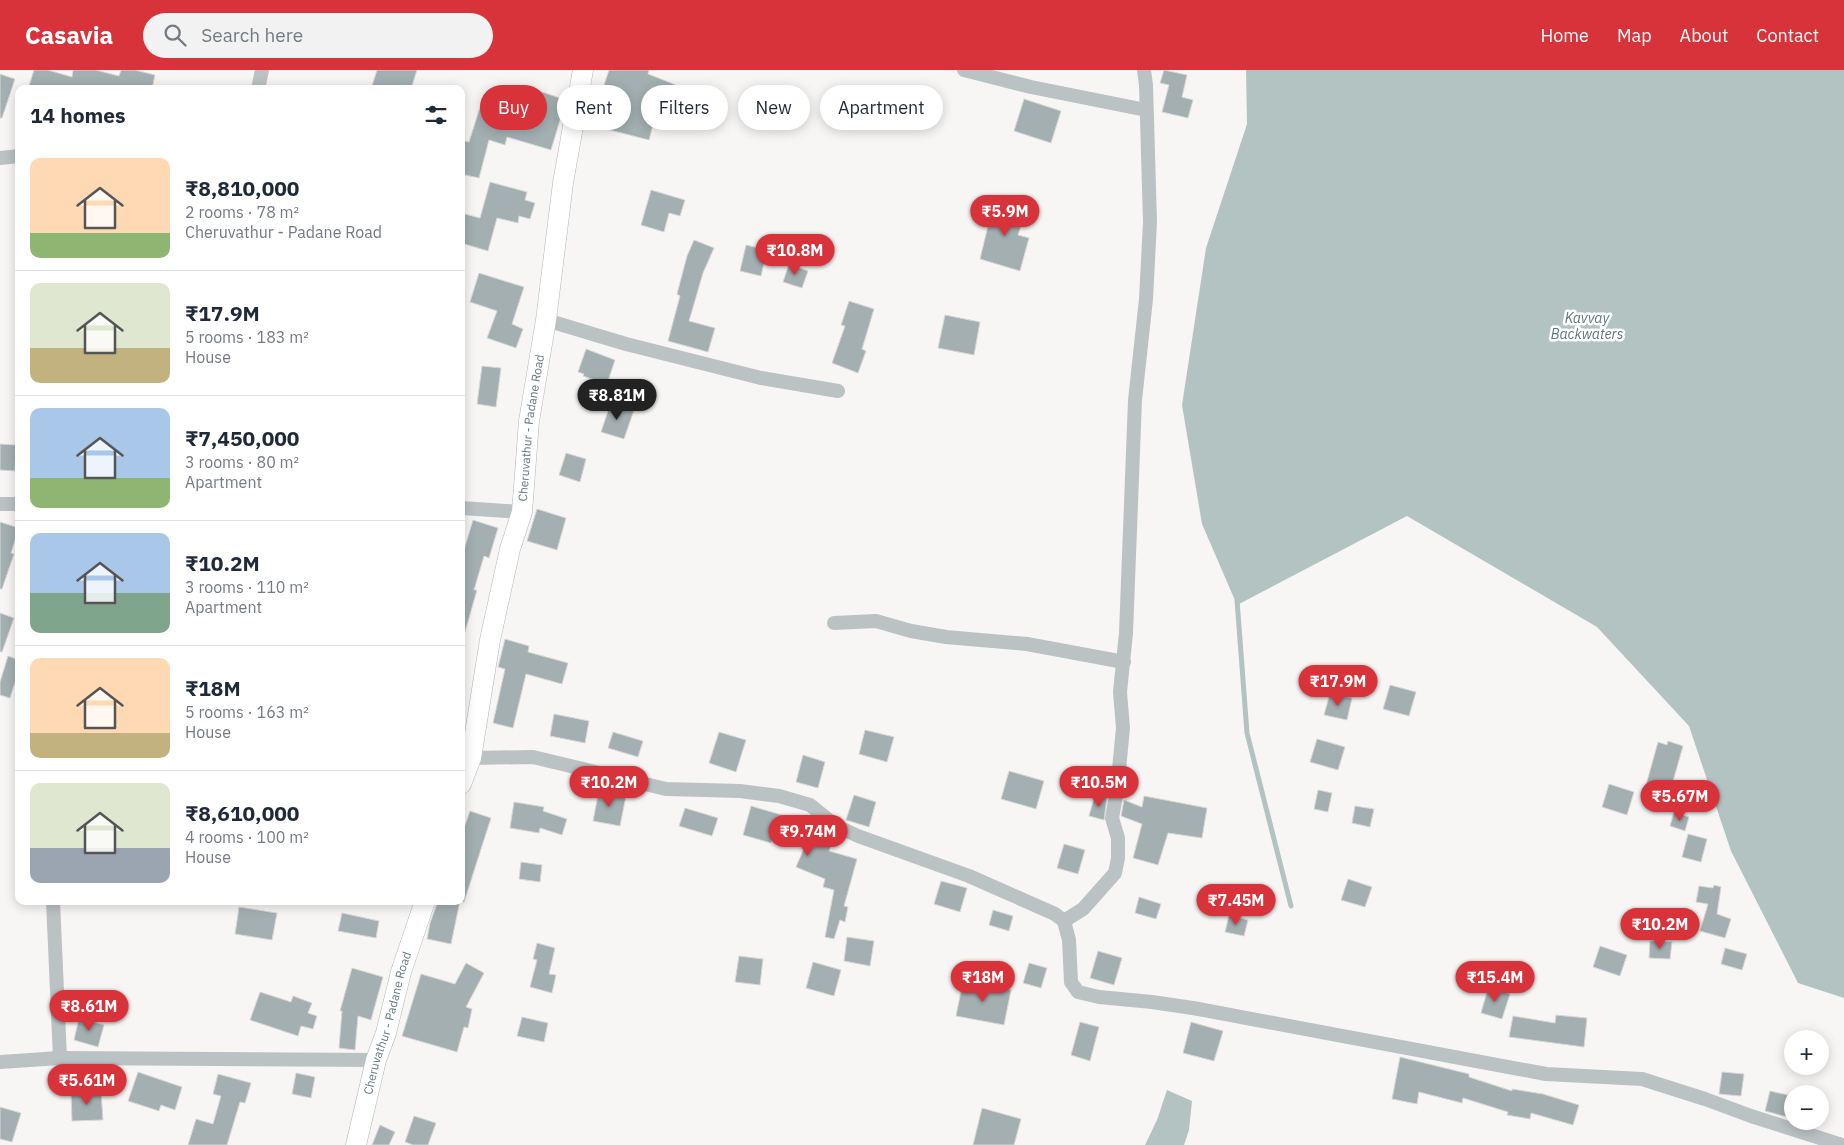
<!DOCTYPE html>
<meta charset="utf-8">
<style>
:root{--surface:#fff;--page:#f2f2f3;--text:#1f2937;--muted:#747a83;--line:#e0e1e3;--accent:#d8333a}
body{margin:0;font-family:"IBM Plex Sans",sans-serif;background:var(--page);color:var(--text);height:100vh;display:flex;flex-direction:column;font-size:19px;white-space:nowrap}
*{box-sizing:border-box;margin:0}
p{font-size:16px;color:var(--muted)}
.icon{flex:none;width:28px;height:28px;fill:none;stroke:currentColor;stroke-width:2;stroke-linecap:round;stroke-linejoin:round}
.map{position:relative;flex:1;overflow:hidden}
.panel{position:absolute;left:15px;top:15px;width:450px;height:820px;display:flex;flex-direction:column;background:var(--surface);border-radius:10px;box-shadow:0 2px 12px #0003}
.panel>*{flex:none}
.banner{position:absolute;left:480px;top:15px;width:475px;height:45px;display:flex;gap:10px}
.buttons{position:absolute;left:1784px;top:960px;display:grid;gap:10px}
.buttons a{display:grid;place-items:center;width:45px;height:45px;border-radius:50%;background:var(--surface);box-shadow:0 2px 12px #0003;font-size:25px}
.price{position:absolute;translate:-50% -42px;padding:0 11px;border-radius:18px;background:var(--accent);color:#fff;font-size:16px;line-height:32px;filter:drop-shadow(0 1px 2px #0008)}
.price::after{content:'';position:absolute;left:50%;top:30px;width:15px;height:11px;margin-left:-8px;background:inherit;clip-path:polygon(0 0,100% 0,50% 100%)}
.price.selected{background:#222;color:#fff}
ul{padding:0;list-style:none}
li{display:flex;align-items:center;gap:15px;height:125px;padding:0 15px}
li+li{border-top:1px solid var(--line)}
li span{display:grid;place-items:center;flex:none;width:140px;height:100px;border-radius:10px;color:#555}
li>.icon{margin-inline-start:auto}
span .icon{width:60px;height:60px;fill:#fffc;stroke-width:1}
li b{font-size:21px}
h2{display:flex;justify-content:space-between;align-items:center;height:60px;padding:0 15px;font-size:21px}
.chip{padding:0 18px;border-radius:22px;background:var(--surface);box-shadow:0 2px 12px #0003;font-size:18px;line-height:45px}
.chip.selected{background:var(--accent);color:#fff}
header{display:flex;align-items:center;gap:30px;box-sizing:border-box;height:70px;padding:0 25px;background:var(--accent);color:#fff}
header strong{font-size:24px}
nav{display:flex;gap:28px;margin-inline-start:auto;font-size:18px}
.search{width:350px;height:45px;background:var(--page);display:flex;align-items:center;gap:12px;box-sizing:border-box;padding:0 18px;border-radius:28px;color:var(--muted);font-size:19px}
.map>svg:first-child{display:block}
.water{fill:#b2c3c2}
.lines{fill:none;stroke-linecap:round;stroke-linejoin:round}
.stream{stroke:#b2c3c2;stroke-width:5}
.building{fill:#a3afb1;stroke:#d8d8d6}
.secondary-casing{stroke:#aeb6b8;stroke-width:21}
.street{stroke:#bbc2c3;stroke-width:14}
.secondary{stroke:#fff;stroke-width:20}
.labels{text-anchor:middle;stroke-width:5;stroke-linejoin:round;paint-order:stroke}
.street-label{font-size:12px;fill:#64797d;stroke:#fff}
.water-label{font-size:14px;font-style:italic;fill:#5e7878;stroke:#fff}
</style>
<header>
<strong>Casavia</strong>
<div class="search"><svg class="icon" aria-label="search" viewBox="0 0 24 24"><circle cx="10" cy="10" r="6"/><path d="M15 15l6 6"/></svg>Search here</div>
<nav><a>Home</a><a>Map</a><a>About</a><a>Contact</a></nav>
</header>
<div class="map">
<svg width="1844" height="1075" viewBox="0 0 1844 1075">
<rect width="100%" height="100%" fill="#f7f6f4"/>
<g class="water">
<polygon points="1246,0 1844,0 1844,928 1798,913 1731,781 1689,656 1597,557 1407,446 1237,535 1202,454 1182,335 1206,178 1247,54"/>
<polygon points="1167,1020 1192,1031 1189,1060 1184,1075 1145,1075 1157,1050"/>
</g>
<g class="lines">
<polyline class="stream" points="1237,530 1247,663 1291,836"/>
</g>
<g class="building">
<polygon points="34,0 48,0 72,7 73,0 96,0 119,6 121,0 135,0 155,5 152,19 28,19"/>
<polygon points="377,0 417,0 411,19 371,19"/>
<polygon points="609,0 649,0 648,4 676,15 668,35 659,32 649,70 598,57 608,16 604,15"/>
<polygon points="1164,0 1187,5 1182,27 1193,30 1188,48 1162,42 1169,15 1160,13"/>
<polygon points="0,4 15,9 2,48 0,48"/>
<polygon points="533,19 566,30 551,80 507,67 505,75 489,70 479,108 461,104 461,70 469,72 481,34 525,47"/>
<polygon points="1024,29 1061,41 1051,73 1014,61"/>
<polygon points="490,112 527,122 525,130 535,133 530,149 519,146 518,153 497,148 488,181 461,173 461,143 480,148"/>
<polygon points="651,120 685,130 680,146 669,143 664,162 641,155"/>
<polygon points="994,131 1026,140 1018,165 1029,168 1020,201 980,189"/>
<polygon points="694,170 714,178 703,203 689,251 715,258 708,282 668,271 680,226 677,224 687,186"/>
<polygon points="746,175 767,180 761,206 740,201"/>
<polygon points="789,194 808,201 802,218 783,212"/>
<polygon points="479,203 524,217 512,254 523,259 516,278 487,268 497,241 470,232"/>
<polygon points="849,231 874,239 862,279 866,281 858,303 832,293 845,256 841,255"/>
<polygon points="945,245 980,252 974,285 938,278"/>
<polygon points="586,279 615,290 607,314 583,306 584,304 578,302"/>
<polygon points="482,296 501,298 496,337 477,334"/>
<polygon points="611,332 634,340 624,369 601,362"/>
<polygon points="0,374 16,375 15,401 0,400"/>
<polygon points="566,383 586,389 580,412 559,405"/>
<polygon points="537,439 566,448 557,480 527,471"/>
<polygon points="473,450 498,458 489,488 484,486 474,520 477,520 465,562 461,562 461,490"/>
<polygon points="0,452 19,458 11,483 14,484 2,519 0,519"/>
<polygon points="0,543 14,548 2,582 0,582"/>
<polygon points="505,569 529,576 528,582 568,593 562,614 526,604 513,658 493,653 505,599 498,597"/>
<polygon points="8,586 19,590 19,600 10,628 0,625 0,612"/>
<polygon points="1390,615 1416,622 1409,646 1383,639"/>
<polygon points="1330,623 1352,628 1347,650 1324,645"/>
<polygon points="554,644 589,651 585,673 550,666"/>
<polygon points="865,660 894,667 887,692 859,684"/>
<polygon points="613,662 643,671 638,687 608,678"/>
<polygon points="719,662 746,670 736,702 709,693"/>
<polygon points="1317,669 1345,677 1338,700 1310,692"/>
<polygon points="1668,671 1683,676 1670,722 1646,715 1658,672 1667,675"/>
<polygon points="803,685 825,692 818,718 796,712"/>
<polygon points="1009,701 1044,711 1036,739 1001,729"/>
<polygon points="1609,714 1634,722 1627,745 1602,737"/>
<polygon points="599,720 626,726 620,756 593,751"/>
<polygon points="1318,720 1332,723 1328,742 1314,739"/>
<polygon points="854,725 876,732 869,757 846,750"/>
<polygon points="1095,725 1107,728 1104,750 1089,746"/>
<polygon points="1144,726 1207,738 1202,768 1168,763 1158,795 1133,788 1142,754 1121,746 1124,730 1142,737"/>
<polygon points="514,732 544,737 543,741 567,749 562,765 540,758 539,763 510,758"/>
<polygon points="751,736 806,752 803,761 832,773 829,781 857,789 844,836 848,837 845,852 840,850 834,869 825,867 834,820 823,817 825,809 796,797 805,776 773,766 771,773 743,765"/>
<polygon points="1355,736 1374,739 1370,757 1352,753"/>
<polygon points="685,738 718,748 712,766 679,756"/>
<polygon points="470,741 491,748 464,832 461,831 461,767"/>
<polygon points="1674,742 1689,747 1685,761 1670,756"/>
<polygon points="1688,764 1707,769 1701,792 1682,787"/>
<polygon points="1064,774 1085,780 1078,804 1057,798"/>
<polygon points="521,792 542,795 540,812 519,809"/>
<polygon points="1348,809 1372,817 1365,837 1341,830"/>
<polygon points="941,811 967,818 960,842 934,834"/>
<polygon points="1714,815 1721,817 1717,844 1731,849 1725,868 1700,861 1708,834 1696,832 1699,816 1713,818"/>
<polygon points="1139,827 1161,834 1156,849 1135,843"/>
<polygon points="438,831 460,831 451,874 427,869 430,853"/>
<polygon points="239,837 277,843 272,870 235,864"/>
<polygon points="993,840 1013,846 1009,861 989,855"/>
<polygon points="342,843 379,851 376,868 338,861"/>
<polygon points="1229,845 1248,850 1244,866 1225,862"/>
<polygon points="847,867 874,871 870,896 844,891"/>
<polygon points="1650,871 1672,872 1670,889 1649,888"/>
<polygon points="537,873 555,878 549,904 556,905 552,923 530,917 537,890 533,889"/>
<polygon points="1600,876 1627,885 1620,906 1593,897"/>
<polygon points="1725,878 1747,884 1742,900 1721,894"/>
<polygon points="1098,881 1122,888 1114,915 1090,908"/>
<polygon points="739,886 763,889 760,915 735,912"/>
<polygon points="813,892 841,900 834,926 806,918"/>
<polygon points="466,893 484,903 466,937 472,939 468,958 464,957 457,982 402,966 421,904 455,914"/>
<polygon points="1029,893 1047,898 1041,918 1023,913"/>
<polygon points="352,898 383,907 371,950 358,946 355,980 339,978 342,941 340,941"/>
<polygon points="963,911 1011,920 1004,955 956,946"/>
<polygon points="1488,918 1510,924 1502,949 1481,943"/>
<polygon points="260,922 291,932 293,926 312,933 308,943 317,946 313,959 301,956 298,966 250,950"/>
<polygon points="1556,945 1587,948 1584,977 1509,967 1513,946 1555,953"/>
<polygon points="522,947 548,953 544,972 517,966"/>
<polygon points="79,948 104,955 98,977 74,970"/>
<polygon points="1080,952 1099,957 1090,991 1071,985"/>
<polygon points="1191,952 1223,961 1214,991 1183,983"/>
<polygon points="1400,987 1469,1004 1469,1007 1512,1021 1512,1019 1543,1024 1579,1035 1573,1055 1531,1043 1530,1049 1507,1045 1508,1042 1463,1028 1462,1033 1419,1022 1417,1034 1392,1029"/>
<polygon points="138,1002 182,1017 175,1040 161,1035 159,1041 128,1031"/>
<polygon points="1722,1002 1744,1004 1741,1026 1719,1024"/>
<polygon points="296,1003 315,1007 311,1028 292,1024"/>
<polygon points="218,1004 251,1013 245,1033 240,1032 227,1075 188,1075 196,1049 213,1054 221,1026 213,1024"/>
<polygon points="101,1021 103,1050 72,1051 71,1022"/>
<polygon points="1770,1021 1792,1026 1787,1047 1765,1041"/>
<polygon points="0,1037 21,1043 12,1072 0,1069"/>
<polygon points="982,1038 1021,1049 1014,1075 973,1075"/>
<polygon points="414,1046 436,1053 428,1075 413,1075 405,1072"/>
<polygon points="380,1055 395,1062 389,1075 372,1075"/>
</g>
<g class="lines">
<defs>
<g id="secondary">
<path id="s1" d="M461,714L471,688L490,570L510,479L522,442L529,351L546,250L563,113L583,0"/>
<path id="s2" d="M356,1075L376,990L386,963L401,902L425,831"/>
</g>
</defs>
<use href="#secondary" class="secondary-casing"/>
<g class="street">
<polyline points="964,0 1031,17 1146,40"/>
<polyline points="258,19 262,0"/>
<polyline points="0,88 19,86"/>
<polyline points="546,250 626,274 761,308 838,321"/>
<polyline points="0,434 19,434"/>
<polyline points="461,438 522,442"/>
<polyline points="834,553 876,551 911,561 946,567 1027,574 1124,592"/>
<polyline points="463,686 471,688 533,687 666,719 740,721 779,726 810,735 836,756 858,766 969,806 1055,844 1064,851 1069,870 1071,912 1078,922 1099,927 1152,932 1193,938 1546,1004 1642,1009 1705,1029 1751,1046 1842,1075"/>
<polyline points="53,831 60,988"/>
<polyline points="1064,851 1083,839 1115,803 1118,788 1118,768 1112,748 1117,720 1123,658 1120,622 1126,563 1135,330 1146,229 1150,152 1146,15 1144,0"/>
<polyline points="0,992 60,988 376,990"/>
</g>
<use href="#secondary" class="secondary"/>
</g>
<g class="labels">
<g class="street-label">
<text dy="4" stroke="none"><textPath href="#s1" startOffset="364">Cheruvathur - Padane Road</textPath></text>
<text dy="4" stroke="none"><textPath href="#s2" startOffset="126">Cheruvathur - Padane Road</textPath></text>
</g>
<g class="water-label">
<text x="1587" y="253">Kavvay<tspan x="1587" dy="16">Backwaters</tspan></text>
</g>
</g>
</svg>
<div class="buttons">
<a>+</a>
<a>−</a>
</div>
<b class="price" style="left:1005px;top:167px">₹5.9M</b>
<b class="price" style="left:795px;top:206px">₹10.8M</b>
<b class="price selected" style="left:617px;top:351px">₹8.81M</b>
<b class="price" style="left:1338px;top:637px">₹17.9M</b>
<b class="price" style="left:609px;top:738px">₹10.2M</b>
<b class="price" style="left:1099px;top:738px">₹10.5M</b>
<b class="price" style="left:1680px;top:752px">₹5.67M</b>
<b class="price" style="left:808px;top:787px">₹9.74M</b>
<b class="price" style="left:1236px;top:856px">₹7.45M</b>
<b class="price" style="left:1660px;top:880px">₹10.2M</b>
<b class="price" style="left:983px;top:933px">₹18M</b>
<b class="price" style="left:1495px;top:933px">₹15.4M</b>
<b class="price" style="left:89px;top:962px">₹8.61M</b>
<b class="price" style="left:87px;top:1036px">₹5.61M</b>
<div class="banner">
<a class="chip selected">Buy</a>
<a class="chip">Rent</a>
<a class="chip">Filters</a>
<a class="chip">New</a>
<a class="chip">Apartment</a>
</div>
<section class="panel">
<h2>14 homes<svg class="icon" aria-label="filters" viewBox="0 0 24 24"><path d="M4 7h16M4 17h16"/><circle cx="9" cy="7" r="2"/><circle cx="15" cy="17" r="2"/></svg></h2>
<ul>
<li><span style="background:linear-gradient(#ffd9b3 75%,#8fb573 0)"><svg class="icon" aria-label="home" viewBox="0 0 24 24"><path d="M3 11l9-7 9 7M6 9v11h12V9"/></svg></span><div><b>₹8,810,000</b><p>2 rooms · 78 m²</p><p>Cheruvathur - Padane Road</p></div></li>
<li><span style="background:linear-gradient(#dfe7d0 65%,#c2b280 0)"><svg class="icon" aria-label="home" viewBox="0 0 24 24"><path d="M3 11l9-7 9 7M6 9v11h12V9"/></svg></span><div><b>₹17.9M</b><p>5 rooms · 183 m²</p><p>House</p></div></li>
<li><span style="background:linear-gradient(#a9c7e8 70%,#8fb573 0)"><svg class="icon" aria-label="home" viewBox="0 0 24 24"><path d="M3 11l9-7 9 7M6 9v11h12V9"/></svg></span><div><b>₹7,450,000</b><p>3 rooms · 80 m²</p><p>Apartment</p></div></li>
<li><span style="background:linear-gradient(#a9c7e8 60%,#7fa58c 0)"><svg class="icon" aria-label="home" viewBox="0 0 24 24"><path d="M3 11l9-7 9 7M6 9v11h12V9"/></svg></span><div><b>₹10.2M</b><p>3 rooms · 110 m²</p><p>Apartment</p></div></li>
<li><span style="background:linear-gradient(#ffd9b3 75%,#c2b280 0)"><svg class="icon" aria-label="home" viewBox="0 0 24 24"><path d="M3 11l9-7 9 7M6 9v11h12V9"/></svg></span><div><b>₹18M</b><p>5 rooms · 163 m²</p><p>House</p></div></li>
<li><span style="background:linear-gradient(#dfe7d0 65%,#9aa5b1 0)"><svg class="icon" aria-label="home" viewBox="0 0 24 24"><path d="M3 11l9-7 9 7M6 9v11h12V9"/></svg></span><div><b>₹8,610,000</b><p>4 rooms · 100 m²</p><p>House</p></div></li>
</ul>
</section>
</div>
